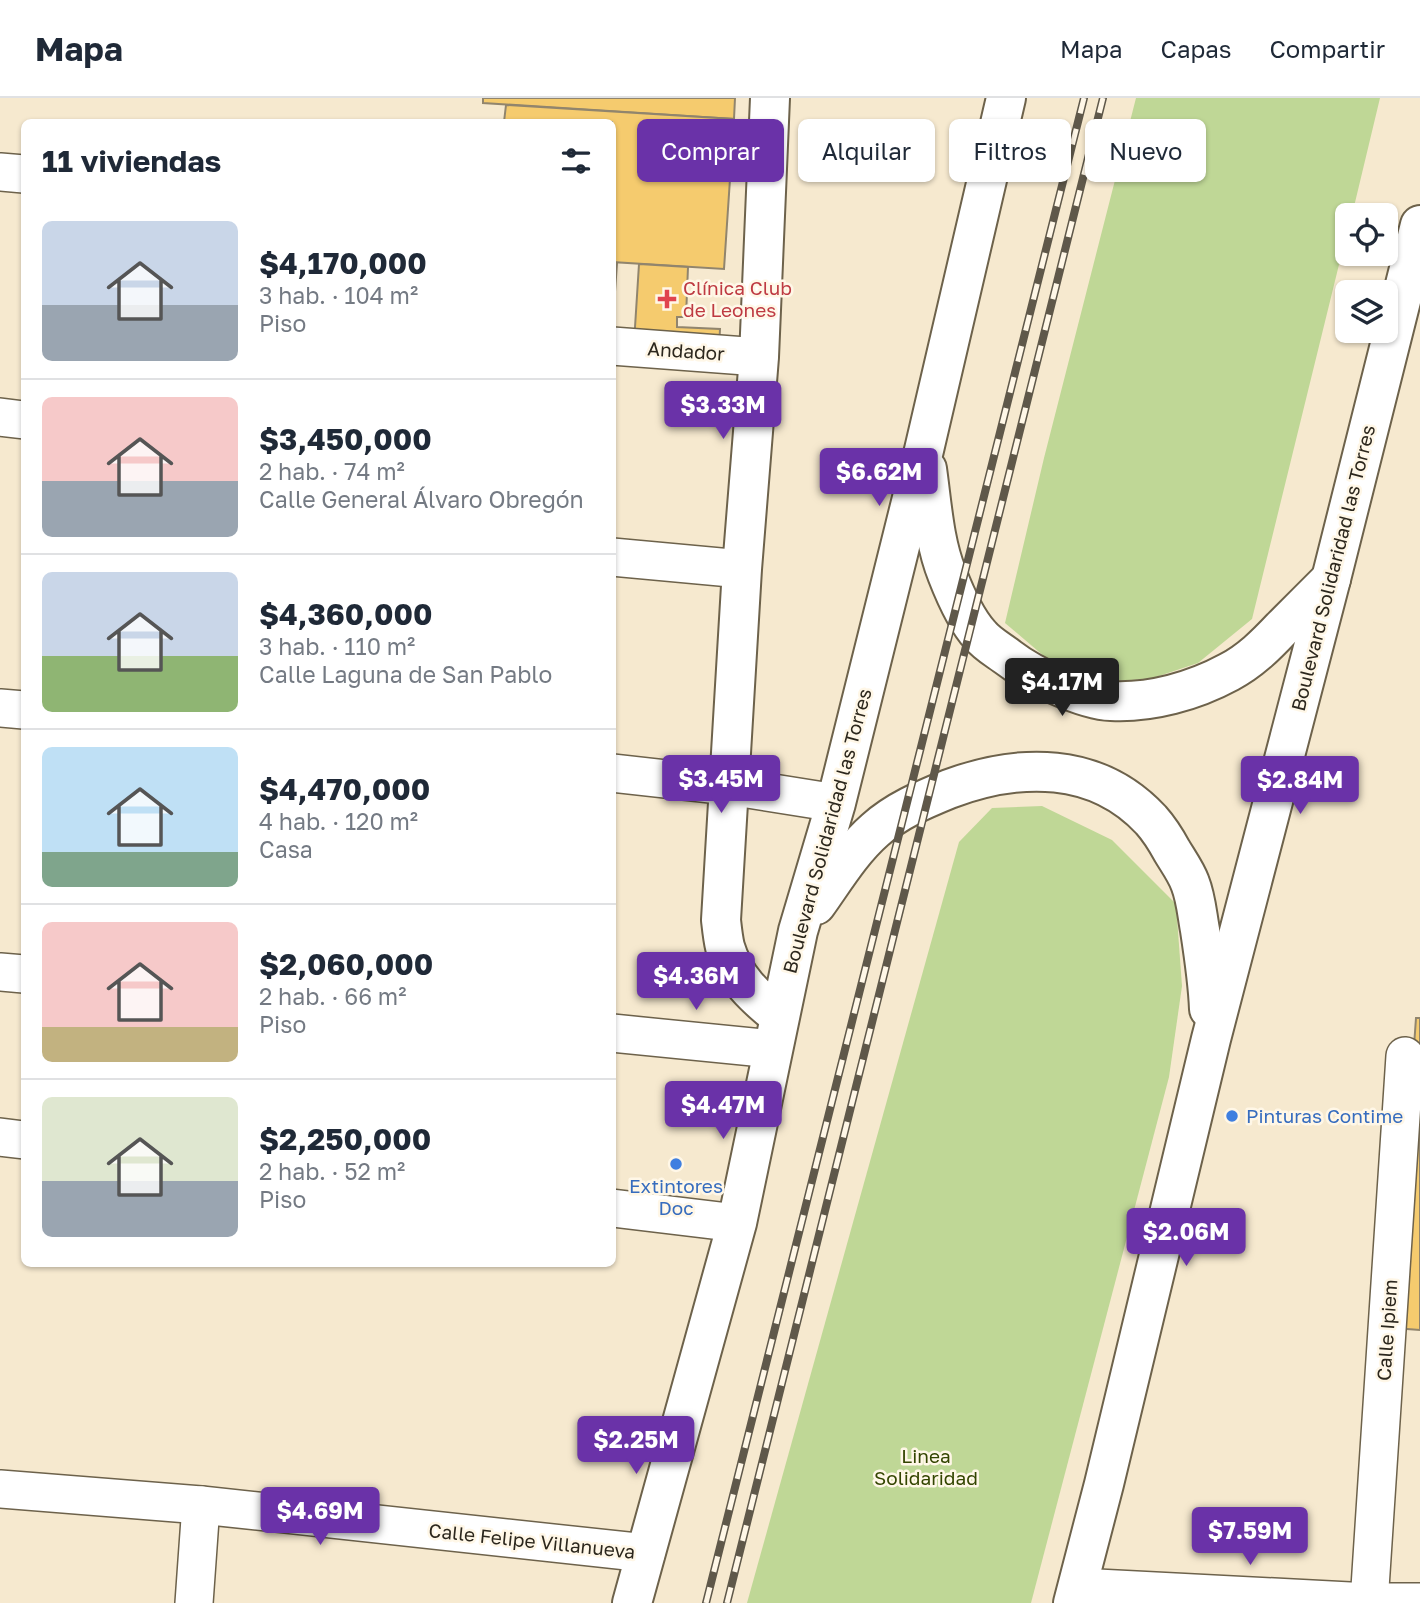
<!DOCTYPE html>
<html lang="es">
<meta charset="utf-8">
<style>
:root{--surface:#fff;--page:#f6f6f7;--text:#1f2937;--muted:#747a83;--line:#e0e1e3;--accent:#6a32a8}
body{margin:0;font-family:"Golos Text",sans-serif;background:var(--page);color:var(--text);height:100vh;display:flex;flex-direction:column;font-size:26px;white-space:nowrap}
*{box-sizing:border-box;margin:0}
p{font-size:23px;color:var(--muted)}
.icon{flex:none;width:38px;height:38px;fill:none;stroke:currentColor;stroke-width:2;stroke-linecap:round;stroke-linejoin:round}
.map{position:relative;flex:1;overflow:hidden}
.sheet{position:absolute;left:21px;top:21px;width:595px;height:1148px;display:flex;flex-direction:column;background:var(--surface);border-radius:10px;box-shadow:0 2px 5px #0004}
.sheet>*{flex:none}
.banner{position:absolute;left:637px;top:21px;width:665px;height:63px;display:flex;gap:14px}
.fabs{position:absolute;left:1335px;top:105px;display:grid;gap:14px}
.fabs a{display:grid;place-items:center;width:63px;height:63px;border-radius:10px;background:var(--surface);box-shadow:0 2px 5px #0004;font-size:35px}
.price{position:absolute;translate:-50% -60px;padding:0 16px;border-radius:7px;background:var(--accent);color:#fff;font-size:23px;line-height:46px;filter:drop-shadow(0 2px 4px #0008)}
.price::after{content:'';position:absolute;left:50%;top:42px;width:21px;height:16px;margin-left:-10px;background:inherit;clip-path:polygon(0 0,100% 0,50% 100%)}
.price.selected{background:#222;color:#fff}
ul{padding:0;list-style:none}
li{display:flex;align-items:center;gap:21px;height:175px;padding:0 21px}
li+li{border-top:2px solid var(--line)}
li span{display:grid;place-items:center;flex:none;width:196px;height:140px;border-radius:10px;color:#555}
li>.icon{margin-inline-start:auto}
span .icon{width:84px;height:84px;fill:#fffc;stroke-width:1}
li b{font-size:30px}
h2{display:flex;justify-content:space-between;align-items:center;height:84px;padding:0 21px;font-size:30px}
.pill{padding:0 24px;border-radius:10px;background:var(--surface);box-shadow:0 2px 5px #0004;font-size:24px;line-height:63px}
.pill.selected{background:var(--accent);color:#fff}
header{display:flex;align-items:center;gap:42px;box-sizing:border-box;height:98px;padding:0 35px;background:var(--surface);border-bottom:2px solid var(--line)}
header strong{font-size:33px}
nav{display:flex;gap:38px;margin-inline-start:auto;font-size:24px}
.map>svg:first-child{display:block}
.green{fill:#bfd796}
.building{fill:#f5cb6e;stroke:#91856d;stroke-width:2}
.lines{fill:none;stroke-linecap:round;stroke-linejoin:round}
.street-casing{stroke:#6d624b;stroke-width:40}
.secondary-casing{stroke:#6d624b;stroke-width:42}
.street{stroke:#fff;stroke-width:37}
.secondary{stroke:#fff;stroke-width:38}
.rail-casing{stroke:#5f584a;stroke-width:8}
.rail{stroke:#fff7e7;stroke-width:5;stroke-dasharray:16;stroke-linecap:butt}
.health-dot{fill:#e0444e;stroke:#fff7e7;stroke-width:2.5}
.shop-dot{fill:#3f7fe0;stroke:#fff7e7;stroke-width:2.5}
.labels{text-anchor:middle;stroke-width:5;stroke-linejoin:round;paint-order:stroke}
.health-label{font-size:19px;fill:#be3a42;stroke:#fff7e7;text-anchor:start}
.street-label{font-size:19px;fill:#2c271d;stroke:#fff7e7}
.shop-label{font-size:19px;fill:#366cbe;stroke:#fff7e7;text-anchor:start}
.park-label{font-size:19px;fill:#334500;stroke:#fff7e7}
</style>
<header>
<strong>Mapa</strong>
<nav><a>Mapa</a><a>Capas</a><a>Compartir</a></nav>
</header>
<div class="map">
<svg width="1420" height="1505" viewBox="0 0 1420 1505">
<rect width="100%" height="100%" fill="#f6e9cf"/>
<g class="green">
<polygon points="1136,0 1380,0 1352,117 1348,117 1347,134 1252,521 1198,565 1150,581 1112,583 1052,565 1005,525 1044,360"/>
<polygon points="1042,708 1112,742 1176,806 1182,888 1169,979 1031,1505 747,1505 959,744 992,710"/>
</g>
<g class="building">
<polygon points="483,0 735,0 734,21 483,5"/>
<polygon points="506,7 734,21 724,171 612,164 612,24 504,24"/>
<polygon points="612,164 617,165 612,236"/>
<polygon points="639,166 688,169 686,219 677,219 677,229 720,231 719,251 634,245"/>
<polygon points="1416,920 1420,920 1420,1232 1394,1230"/>
</g>
<g class="lines">
<defs>
<g id="street">
<polyline points="0,74 24,76"/>
<polyline points="612,248 759,259"/>
<polyline points="0,319 24,322"/>
<polyline points="612,459 742,471"/>
<polyline points="0,610 24,612"/>
<polyline points="612,675 729,688 836,705"/>
<polyline points="0,874 24,876"/>
<polyline points="612,935 773,951"/>
<polyline points="0,1039 24,1042"/>
<polyline points="612,1110 737,1125"/>
<polyline points="0,1391 201,1407 646,1455"/>
<polyline points="1078,1489 1369,1504 1420,1504"/>
<polyline points="194,1505 201,1407"/>
<polyline points="1369,1505 1405,958"/>
</g>
<g id="secondary">
<path d="M770,0L759,259L742,471L721,822C722,831 723,841 725,849C734,880 755,899 779,918"/>
<path d="M927,371C932,406 934,444 947,476C954,494 967,523 980,537C987,546 1000,553 1009,560C1031,577 1083,602 1111,603C1151,605 1194,593 1229,574C1250,563 1266,547 1282,530C1298,514 1315,497 1331,481"/>
<path d="M816,807C834,782 851,753 875,732C896,713 922,702 949,691C1019,665 1096,663 1151,722C1159,731 1166,742 1172,753C1178,763 1186,774 1190,785C1196,800 1197,816 1200,832C1204,858 1208,884 1209,911"/>
<polyline points="632,1505 737,1125 798,833 836,705 924,352 1006,0"/>
<polyline points="1073,1505 1104,1386 1211,941 1331,481 1420,127"/>
</g>
</defs>
<use href="#street" class="street-casing"/>
<use href="#secondary" class="secondary-casing"/>
<use href="#street" class="street"/>
<use href="#secondary" class="secondary"/>
<defs>
<g id="rail">
<polyline points="706,1505 1084,0"/>
<polyline points="727,1505 1103,0"/>
</g>
</defs>
<use href="#rail" class="rail-casing"/>
<use href="#rail" class="rail"/>
</g>
<path class="health-dot" d="M663.5 190.5h7v7h7v7h-7v7h-7v-7h-7v-7h7z"/>
<g class="shop-dot">
<circle cx="1232" cy="1018" r="7"/>
<circle cx="676" cy="1066" r="7"/>
</g>
<g class="labels">
<g class="health-label">
<text x="683" y="197">Clínica Club<tspan x="683" dy="22">de Leones</tspan></text>
</g>
<g class="street-label">
<text transform="translate(686 253) rotate(4)" y="7">Andador</text>
<text transform="translate(1333 470) rotate(-76)" y="7">Boulevard Solidaridad las Torres</text>
<text transform="translate(827 733) rotate(-75)" y="7">Boulevard Solidaridad las Torres</text>
<text transform="translate(1387 1232) rotate(-86)" y="7">Calle Ipiem</text>
<text transform="translate(532 1443) rotate(6)" y="7">Calle Felipe Villanueva</text>
</g>
<g class="shop-label">
<text x="1246" y="1025">Pinturas Contime</text>
<text x="676" y="1095" text-anchor="middle">Extintores<tspan x="676" dy="22">Doc</tspan></text>
</g>
<g class="park-label">
<text x="926" y="1365">Linea<tspan x="926" dy="22">Solidaridad</tspan></text>
</g>
</g>
</svg>
<div class="fabs">
<a><svg class="icon" aria-label="locate" viewBox="0 0 24 24"><circle cx="12" cy="12" r="6"/><path d="M12 2v4M12 18v4M2 12h4M18 12h4"/></svg></a>
<a><svg class="icon" aria-label="layers" viewBox="0 0 24 24"><path d="M12 4l9 5-9 5-9-5zM3 14l9 5 9-5"/></svg></a>
</div>
<b class="price" style="left:723px;top:343px">$3.33M</b>
<b class="price" style="left:879px;top:410px">$6.62M</b>
<b class="price selected" style="left:1062px;top:620px">$4.17M</b>
<b class="price" style="left:721px;top:717px">$3.45M</b>
<b class="price" style="left:1300px;top:718px">$2.84M</b>
<b class="price" style="left:696px;top:914px">$4.36M</b>
<b class="price" style="left:723px;top:1043px">$4.47M</b>
<b class="price" style="left:1186px;top:1170px">$2.06M</b>
<b class="price" style="left:636px;top:1378px">$2.25M</b>
<b class="price" style="left:320px;top:1449px">$4.69M</b>
<b class="price" style="left:1250px;top:1469px">$7.59M</b>
<div class="banner">
<a class="pill selected">Comprar</a>
<a class="pill">Alquilar</a>
<a class="pill">Filtros</a>
<a class="pill">Nuevo</a>
</div>
<section class="sheet">
<h2>11 viviendas<svg class="icon" aria-label="filters" viewBox="0 0 24 24"><path d="M4 7h16M4 17h16"/><circle cx="9" cy="7" r="2"/><circle cx="15" cy="17" r="2"/></svg></h2>
<ul>
<li><span style="background:linear-gradient(#c9d6e8 60%,#9aa5b1 0)"><svg class="icon" aria-label="home" viewBox="0 0 24 24"><path d="M3 11l9-7 9 7M6 9v11h12V9"/></svg></span><div><b>$4,170,000</b><p>3 hab. · 104 m²</p><p>Piso</p></div></li>
<li><span style="background:linear-gradient(#f6c9c9 60%,#9aa5b1 0)"><svg class="icon" aria-label="home" viewBox="0 0 24 24"><path d="M3 11l9-7 9 7M6 9v11h12V9"/></svg></span><div><b>$3,450,000</b><p>2 hab. · 74 m²</p><p>Calle General Álvaro Obregón</p></div></li>
<li><span style="background:linear-gradient(#c9d6e8 60%,#8fb573 0)"><svg class="icon" aria-label="home" viewBox="0 0 24 24"><path d="M3 11l9-7 9 7M6 9v11h12V9"/></svg></span><div><b>$4,360,000</b><p>3 hab. · 110 m²</p><p>Calle Laguna de San Pablo</p></div></li>
<li><span style="background:linear-gradient(#bfe0f5 75%,#7fa58c 0)"><svg class="icon" aria-label="home" viewBox="0 0 24 24"><path d="M3 11l9-7 9 7M6 9v11h12V9"/></svg></span><div><b>$4,470,000</b><p>4 hab. · 120 m²</p><p>Casa</p></div></li>
<li><span style="background:linear-gradient(#f6c9c9 75%,#c2b280 0)"><svg class="icon" aria-label="home" viewBox="0 0 24 24"><path d="M3 11l9-7 9 7M6 9v11h12V9"/></svg></span><div><b>$2,060,000</b><p>2 hab. · 66 m²</p><p>Piso</p></div></li>
<li><span style="background:linear-gradient(#dfe7d0 60%,#9aa5b1 0)"><svg class="icon" aria-label="home" viewBox="0 0 24 24"><path d="M3 11l9-7 9 7M6 9v11h12V9"/></svg></span><div><b>$2,250,000</b><p>2 hab. · 52 m²</p><p>Piso</p></div></li>
</ul>
</section>
</div>
